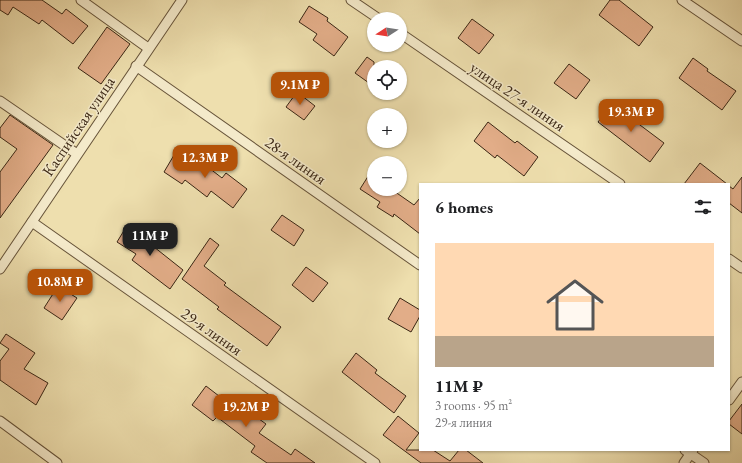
<!DOCTYPE html>
<meta charset="utf-8">
<style>
:root{--surface:#fff;--page:#f6f6f6;--text:#202124;--muted:#757577;--line:#e0e0e0;--accent:#b45309}
body{margin:0;font-family:"EB Garamond",serif;background:var(--page);color:var(--text);height:100vh;display:flex;flex-direction:column;font-size:15px;white-space:nowrap}
*{box-sizing:border-box;margin:0}
p{font-size:13px;color:var(--muted)}
.icon{flex:none;width:22px;height:22px;fill:none;stroke:currentColor;stroke-width:2;stroke-linecap:round;stroke-linejoin:round}
.map{position:relative;flex:1;overflow:hidden}
.details{position:absolute;left:419px;top:183px;width:311px;height:268px;display:flex;flex-direction:column;background:var(--surface);border-radius:0px;box-shadow:0 1px 3px #0004}
.details>*{flex:none}
.needle{width:26px;rotate:258deg}
.buttons{position:absolute;left:367px;top:12px;display:grid;gap:8px}
.buttons a{display:grid;place-items:center;width:40px;height:40px;border-radius:50%;background:var(--surface);box-shadow:0 1px 3px #0004;font-size:20px}
.price{position:absolute;translate:-50% -34px;padding:0 9px;border-radius:8px;background:var(--accent);color:#fff;font-size:13px;line-height:26px;filter:drop-shadow(0 1px 2px #0008)}
.price::after{content:'';position:absolute;left:50%;top:24px;width:12px;height:9px;margin-left:-6px;background:inherit;clip-path:polygon(0 0,100% 0,50% 100%)}
.price.on{background:#222;color:#fff}
ul{padding:0;list-style:none}
li{display:grid;align-content:center;gap:8px;height:212px;padding:0 16px}
li+li{border-top:1px solid var(--line)}
li span{display:grid;place-items:center;height:124px;border-radius:0px;color:#555}
li>.icon{margin-inline-start:auto}
span .icon{width:72px;height:72px;fill:#fffc;stroke-width:1}
li b{font-size:17px}
h2{display:flex;justify-content:space-between;align-items:center;height:48px;padding:0 16px;font-size:17px}
.map>svg:first-child{display:block}
.building{fill:#e2ad88;stroke:#3a2614}
.lines{fill:none;stroke-linecap:round;stroke-linejoin:round}
.minor-casing{stroke:#67543a;stroke-width:11}
.minor{stroke:#f4eaca;stroke-width:9}
.labels{text-anchor:middle;stroke-width:3;stroke-linejoin:round;paint-order:stroke}
.street-label{font-size:16px;fill:#3a2614;stroke:#f4eaca}
</style>
<div class="map">
<svg width="742" height="463" viewBox="0 0 742 463">
<rect width="100%" height="100%" fill="#eedfae"/>
<filter id="stains"><feTurbulence type="fractalNoise" baseFrequency=".005" numOctaves="4"/><feColorMatrix values="0 0 0 0 .2 0 0 0 0 .09 0 0 0 0 .02 0 0 0 .5 -.17"/></filter>
<radialGradient id="worn" r=".72"><stop offset=".6" stop-color="#630" stop-opacity="0"/><stop offset="1" stop-color="#630" stop-opacity=".3"/></radialGradient>
<g class="building">
<polygon points="0,0 42,0 62,14 66,9 88,26 73,44 42,20 39,24 13,7 8,15 0,10"/>
<polygon points="610,0 619,0 653,27 639,46 599,15"/>
<polygon points="309,6 328,18 327,21 348,37 334,56 313,40 317,34 299,22"/>
<polygon points="472,19 494,35 479,54 458,38"/>
<polygon points="107,27 130,44 101,84 78,68"/>
<polygon points="367,57 374,62 374,76 369,83 355,73"/>
<polygon points="693,58 708,69 707,71 736,91 722,110 679,78"/>
<polygon points="569,64 590,80 576,99 554,83"/>
<polygon points="297,92 315,106 304,120 286,107"/>
<polygon points="612,104 664,143 650,162 598,122"/>
<polygon points="10,115 53,145 0,218 0,172 17,149 0,137 0,128"/>
<polygon points="488,122 515,143 517,141 538,157 524,176 497,155 495,158 474,141"/>
<polygon points="177,150 198,164 200,161 222,178 226,173 247,189 233,208 211,191 207,197 185,180 182,184 164,172"/>
<polygon points="700,163 727,184 684,184"/>
<polygon points="374,167 374,189 391,189 414,205 420,198 420,234 394,214 393,217 377,207 380,202 360,189"/>
<polygon points="742,177 742,213 729,203 729,186 733,189"/>
<polygon points="282,215 304,230 294,246 271,230"/>
<polygon points="128,224 146,235 144,239 183,270 170,289 132,260 136,254 117,242"/>
<polygon points="210,238 219,245 204,266 226,283 224,285 281,327 267,346 217,309 219,307 182,279"/>
<polygon points="306,267 328,283 313,302 292,285"/>
<polygon points="58,286 77,298 62,320 44,308"/>
<polygon points="400,298 420,310 420,316 411,332 388,319"/>
<polygon points="6,334 35,353 24,369 48,383 36,405 0,380 0,361 9,349 0,343"/>
<polygon points="356,353 377,370 375,373 406,396 394,413 342,372"/>
<polygon points="206,386 241,413 244,408 266,424 259,433 291,455 295,449 315,463 267,463 251,452 255,446 217,417 213,421 192,405"/>
<polygon points="742,404 742,434 729,424 729,421"/>
<polygon points="398,416 419,433 406,450 433,450 450,461 459,450 466,450 483,463 421,463 383,435"/>
</g>
<g class="lines">
<defs>
<g id="minor">
<polyline points="81,0 148,48"/>
<polyline points="351,0 379,19"/>
<polyline points="682,0 742,41"/>
<polyline points="400,33 620,184"/>
<polyline points="136,66 420,265"/>
<polyline points="0,101 77,154"/>
<polyline points="32,222 375,463"/>
<polyline points="729,259 742,268"/>
<polyline points="0,269 182,0"/>
<polyline points="729,400 742,382"/>
<polyline points="0,421 57,463"/>
<polyline points="685,450 704,463"/>
<polyline points="684,463 693,450"/>
</g>
</defs>
<use href="#minor" class="minor-casing"/>
<use href="#minor" class="minor"/>
</g>
<g class="labels">
<g class="street-label">
<text transform="translate(518 96) rotate(34)" y="6">улица 27-я линия</text>
<text transform="translate(78 126) rotate(-56)" y="6">Каспийская улица</text>
<text transform="translate(296 160) rotate(35)" y="6">28-я линия</text>
<text transform="translate(212 331) rotate(35)" y="6">29-я линия</text>
</g>
</g>
<rect width="100%" height="100%" filter="url(#stains)"/>
<rect width="100%" height="100%" fill="url(#worn)"/>
</svg>
<div class="buttons">
<a><svg class="needle" viewBox="-14 -14 28 28"><path d="M0-13l5 13h-10z" fill="#e53935"/><path d="M0 13l5-13h-10z" fill="#757577"/></svg></a>
<a><svg class="icon" aria-label="locate" viewBox="0 0 24 24"><circle cx="12" cy="12" r="6"/><path d="M12 2v4M12 18v4M2 12h4M18 12h4"/></svg></a>
<a>+</a>
<a>−</a>
</div>
<b class="price" style="left:300px;top:106px">9.1M ₽</b>
<b class="price" style="left:631px;top:133px">19.3M ₽</b>
<b class="price" style="left:205px;top:179px">12.3M ₽</b>
<b class="price on" style="left:150px;top:257px">11M ₽</b>
<b class="price" style="left:60px;top:303px">10.8M ₽</b>
<b class="price" style="left:246px;top:428px">19.2M ₽</b>
<section class="details">
<h2>6 homes<svg class="icon" aria-label="filters" viewBox="0 0 24 24"><path d="M4 7h16M4 17h16"/><circle cx="9" cy="7" r="2"/><circle cx="15" cy="17" r="2"/></svg></h2>
<ul>
<li><span style="background:linear-gradient(#ffd9b3 75%,#b9a48a 0)"><svg class="icon" aria-label="home" viewBox="0 0 24 24"><path d="M3 11l9-7 9 7M6 9v11h12V9"/></svg></span><div><b>11M ₽</b><p>3 rooms · 95 m²</p><p>29-я линия</p></div></li>
</ul>
</section>
</div>
